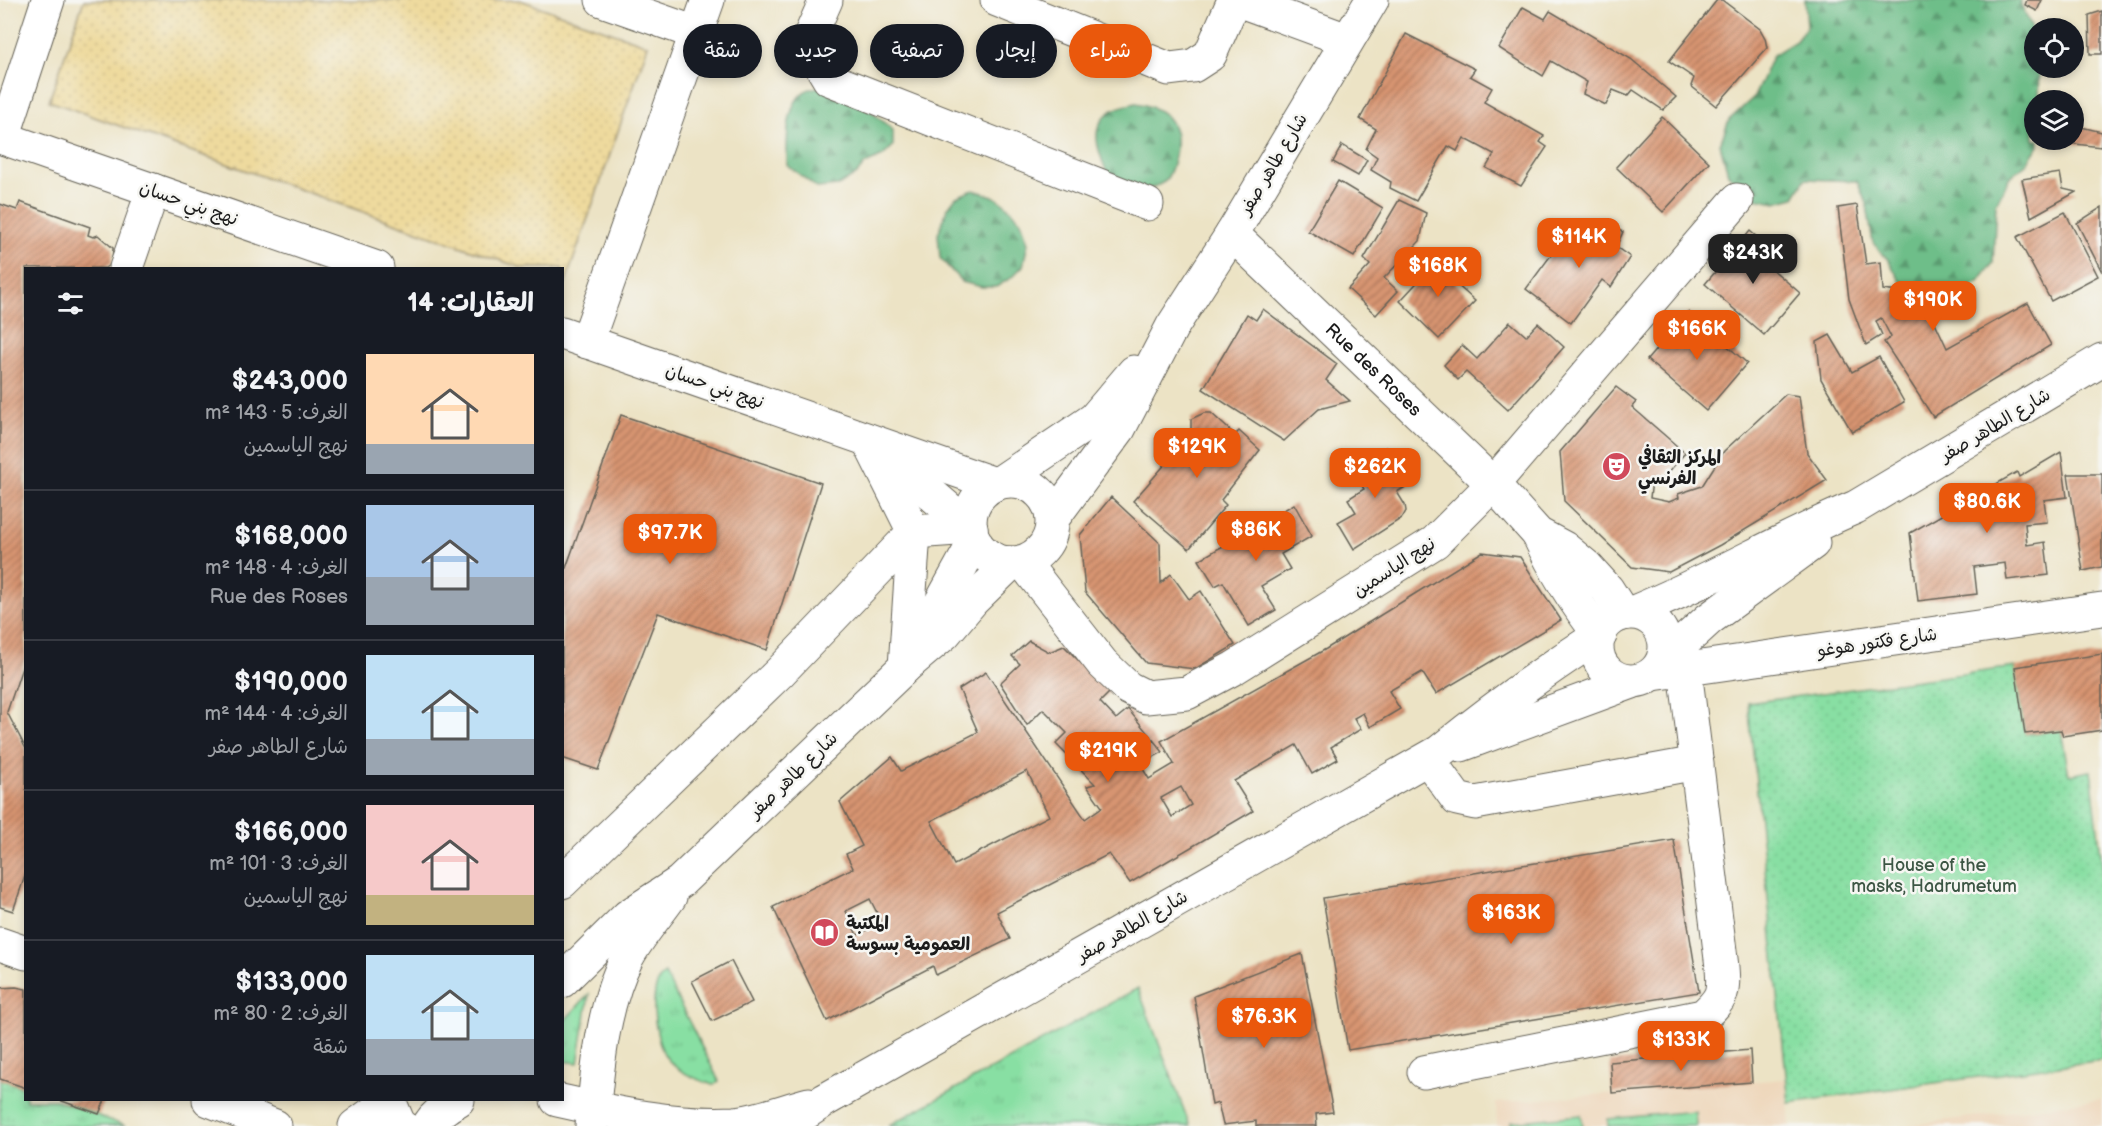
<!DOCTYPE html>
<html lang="ar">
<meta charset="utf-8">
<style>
:root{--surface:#171b24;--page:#242831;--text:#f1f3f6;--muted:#9ea1a6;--line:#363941;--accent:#ea580c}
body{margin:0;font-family:"Balsamiq Sans","Playpen Sans Arabic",sans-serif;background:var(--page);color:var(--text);direction:rtl;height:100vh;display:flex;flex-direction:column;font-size:22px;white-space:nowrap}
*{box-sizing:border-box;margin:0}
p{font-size:20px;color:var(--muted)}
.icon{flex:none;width:33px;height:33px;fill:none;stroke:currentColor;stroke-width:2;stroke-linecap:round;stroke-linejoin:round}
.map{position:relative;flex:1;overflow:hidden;direction:ltr}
.sheet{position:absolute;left:24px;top:267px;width:540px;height:834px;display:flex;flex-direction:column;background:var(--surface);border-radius:0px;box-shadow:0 3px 9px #0003;direction:rtl}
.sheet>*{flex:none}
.banner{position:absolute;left:582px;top:24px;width:570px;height:54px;direction:rtl;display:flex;gap:12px}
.buttons{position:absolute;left:2024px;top:18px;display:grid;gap:12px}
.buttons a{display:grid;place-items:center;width:60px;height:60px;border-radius:50%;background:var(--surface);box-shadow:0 3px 9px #0003;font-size:30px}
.price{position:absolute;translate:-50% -51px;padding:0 14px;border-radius:12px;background:var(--accent);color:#fff;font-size:20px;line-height:39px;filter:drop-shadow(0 2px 3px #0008)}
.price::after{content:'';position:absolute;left:50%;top:36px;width:18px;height:14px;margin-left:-9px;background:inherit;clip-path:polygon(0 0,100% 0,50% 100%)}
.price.current{background:#222;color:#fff}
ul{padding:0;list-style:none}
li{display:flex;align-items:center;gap:18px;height:150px;padding:0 30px}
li+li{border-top:2px solid var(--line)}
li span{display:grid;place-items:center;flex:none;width:168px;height:120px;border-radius:0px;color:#555}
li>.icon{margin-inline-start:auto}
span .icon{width:72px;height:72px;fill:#fffc;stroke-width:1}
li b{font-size:26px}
h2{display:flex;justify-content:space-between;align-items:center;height:72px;padding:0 30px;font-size:26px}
.chip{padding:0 21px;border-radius:27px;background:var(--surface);box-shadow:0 3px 9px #0003;font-size:21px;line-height:54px}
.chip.current{background:var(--accent);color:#fff}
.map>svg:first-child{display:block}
.built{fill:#eed7bb}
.grass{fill:url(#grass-tufts);stroke:#527e60;stroke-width:1.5}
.forest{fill:url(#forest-firs);stroke:#456d52;stroke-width:1.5}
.sand{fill:url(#sand-dots);stroke:#857b5d;stroke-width:1.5}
.park{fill:url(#park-dots);stroke:#527e60;stroke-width:1.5}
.pitch{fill:#88dfa3;stroke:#527e60;stroke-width:1.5}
.building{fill:url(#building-hatch);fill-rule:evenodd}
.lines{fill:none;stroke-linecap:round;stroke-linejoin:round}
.minor-casing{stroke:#656257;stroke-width:35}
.major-casing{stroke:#656257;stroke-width:35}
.minor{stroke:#fff;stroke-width:33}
.major{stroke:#fff;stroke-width:33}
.labels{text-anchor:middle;stroke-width:5;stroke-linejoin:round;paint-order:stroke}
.street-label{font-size:18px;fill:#1c1c1c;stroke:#f6f6f2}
.poi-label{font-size:18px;font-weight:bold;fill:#1c1c1c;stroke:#f6f6f2;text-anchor:start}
.park-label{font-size:18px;fill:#3c5644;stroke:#f6f6f2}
</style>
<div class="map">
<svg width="2102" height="1126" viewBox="0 0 2102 1126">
<defs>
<pattern id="grass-tufts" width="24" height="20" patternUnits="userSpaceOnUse" patternTransform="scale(1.5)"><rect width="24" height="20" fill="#88dfa3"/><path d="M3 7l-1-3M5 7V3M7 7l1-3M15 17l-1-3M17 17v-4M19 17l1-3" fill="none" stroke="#75bf8c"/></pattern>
<pattern id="forest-firs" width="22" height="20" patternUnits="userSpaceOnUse" patternTransform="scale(1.5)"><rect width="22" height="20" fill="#6ebe89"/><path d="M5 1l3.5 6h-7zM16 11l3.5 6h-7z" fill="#5a9a6f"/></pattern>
<pattern id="sand-dots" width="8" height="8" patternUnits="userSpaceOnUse" patternTransform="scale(1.5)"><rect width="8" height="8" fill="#eeda9e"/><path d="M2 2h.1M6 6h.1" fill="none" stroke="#ccba88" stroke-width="1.8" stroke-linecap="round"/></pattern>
<pattern id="park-dots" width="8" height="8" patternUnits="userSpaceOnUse" patternTransform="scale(1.5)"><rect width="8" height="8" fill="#88dfa3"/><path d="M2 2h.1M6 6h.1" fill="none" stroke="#75bf8c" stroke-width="1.8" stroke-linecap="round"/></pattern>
<pattern id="building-hatch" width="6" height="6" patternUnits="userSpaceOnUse" patternTransform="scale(1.5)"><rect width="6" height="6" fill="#d79471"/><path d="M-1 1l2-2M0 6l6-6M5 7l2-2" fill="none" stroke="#ae785c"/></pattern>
</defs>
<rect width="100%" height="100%" fill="#f6f6f2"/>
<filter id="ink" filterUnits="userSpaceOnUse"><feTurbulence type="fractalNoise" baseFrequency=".0167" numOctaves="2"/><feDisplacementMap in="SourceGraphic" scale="12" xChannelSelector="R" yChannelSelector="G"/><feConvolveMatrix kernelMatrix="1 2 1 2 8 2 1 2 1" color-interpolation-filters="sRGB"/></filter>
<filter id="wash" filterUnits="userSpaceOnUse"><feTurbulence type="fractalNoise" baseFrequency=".008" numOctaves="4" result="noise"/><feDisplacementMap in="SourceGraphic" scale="24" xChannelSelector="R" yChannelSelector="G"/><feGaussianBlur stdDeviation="1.35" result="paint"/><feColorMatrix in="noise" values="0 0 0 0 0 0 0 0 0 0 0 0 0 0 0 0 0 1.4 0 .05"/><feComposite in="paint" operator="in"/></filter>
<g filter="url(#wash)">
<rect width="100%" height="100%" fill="#ece3c5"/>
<g class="built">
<polygon points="1786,1079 1790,1126 1497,1126 1496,1103"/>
<polygon points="2102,1099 2102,1126 1905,1126"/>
</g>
<g class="grass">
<path d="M665,974L719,1081L713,1085C696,1079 677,1072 666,1057C655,1042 646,984 665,974Z"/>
<polygon points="1138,988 1190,1126 888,1126"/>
<polygon points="589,994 578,1063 563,1061 563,1022"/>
<polygon points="0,1079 25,1088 26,1100 58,1100 125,1126 0,1126"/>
</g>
<g class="forest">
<polygon points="1805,0 2019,0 2034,33 2034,68 2040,68 2039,100 2034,100 2034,140 2039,140 2039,145 2027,163 2009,178 1996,204 1993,263 1979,282 1955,296 1923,290 1900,281 1889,261 1873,243 1867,206 1857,181 1805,179 1794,197 1776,202 1755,198 1728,174 1720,144 1729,120 1754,97 1773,55 1796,41 1807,26"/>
<path d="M832,87L854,97L893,130V146L883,156L865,164L857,174L838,186L817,188L787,165C787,143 784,95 813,88C819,87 826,87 832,87Z"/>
<path d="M1136,103C1166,108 1181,124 1175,155C1174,162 1170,175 1165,181C1161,185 1153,187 1148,190L1108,175C1099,153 1086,127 1113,110C1119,106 1129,105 1136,103Z"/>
<polygon points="973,190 993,196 1005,204 1021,221 1028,243 1023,266 1011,278 996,287 982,287 962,282 940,258 938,234 947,209 956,197"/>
</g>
<polygon class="sand" points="84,0 520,0 648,45 565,284 563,283 562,268 522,268 49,101"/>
<polygon class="park" points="2015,667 2025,734 2061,730 2069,775 2091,771 2102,865 2102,1060 1789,1103 1748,703"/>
<g class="pitch">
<polygon points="1695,1111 1696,1126 1608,1126 1608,1119"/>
<polygon points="1581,1115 1583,1126 1511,1126 1511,1122"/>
</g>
<g id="blocks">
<g class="building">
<polygon points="1717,0 1722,0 1760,29 1765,38 1767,48 1716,106 1691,86 1694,78 1669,61"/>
<polygon points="2027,0 2042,0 2037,11 2025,5"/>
<polygon points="1523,7 1545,19 1550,11 1631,59 1676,97 1663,110 1633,90 1628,96 1613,90 1606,105 1583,94 1587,82 1551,61 1543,76 1499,48"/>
<polygon points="2102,11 2102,54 2090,54 2089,15"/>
<polygon points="1406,34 1475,69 1470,76 1492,88 1484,102 1544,136 1540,142 1547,147 1521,186 1486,168 1494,154 1464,138 1457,151 1448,146 1416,201 1390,188 1391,182 1371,170 1377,157 1366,149 1376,129 1360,119"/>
<polygon points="1662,117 1709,162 1663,212 1616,167"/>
<polygon points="2073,125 2102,132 2101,147 2049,141 2049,140 2073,140"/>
<polygon points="1342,145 1367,160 1358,176 1333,162"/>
<polygon points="2060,173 2063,189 2076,192 2031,217 2022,179"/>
<polygon points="1338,181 1383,208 1354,257 1308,231"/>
<polygon points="1399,200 1426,213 1420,241 1384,278 1398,291 1376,315 1348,289 1370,265 1364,259"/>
<polygon points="20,202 90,227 88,235 93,237 98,235 113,248 112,263 105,268 26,268 26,656 7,712 26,749 26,873 13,911 0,907 0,204 17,210"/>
<polygon points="1857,205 1866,264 1881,262 1883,290 1898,292 1905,313 1925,301 1947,348 2028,303 2051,345 1933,417 1884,342 1891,337 1881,318 1876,321 1882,335 1866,345 1849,299 1838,208"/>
<polygon points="2102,207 2102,272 2077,223"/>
<polygon points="2065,212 2098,276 2051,301 2017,237"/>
<polygon points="1593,220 1623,232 1616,247 1630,257 1611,287 1602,280 1571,323 1526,289 1557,247 1554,246 1566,228 1586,235"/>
<polygon points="1750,231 1774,252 1764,262 1800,293 1764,335 1705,284"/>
<polygon points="1442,256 1461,274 1454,282 1475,301 1439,339 1400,301"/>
<polygon points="1263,309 1337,364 1326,380 1350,401 1319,409 1284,441 1203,389 1247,314 1256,320"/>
<polygon points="1688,312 1747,363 1706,411 1647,360"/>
<polygon points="1510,322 1526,336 1538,323 1564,347 1508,410 1466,372 1458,380 1444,365 1462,345 1477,359"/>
<polygon points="1830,335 1852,372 1879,357 1904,402 1852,432 1821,379 1817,342"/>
<polygon points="1616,387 1636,402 1632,407 1685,453 1660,482 1652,480 1650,498 1669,502 1679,498 1678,494 1702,486 1724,451 1786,394 1799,396 1807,453 1827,480 1720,545 1669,572 1632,567 1564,501 1560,452"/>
<polygon points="1204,413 1211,413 1235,435 1239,431 1260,450 1221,500 1226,505 1189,549 1133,501 1191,435 1191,419"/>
<polygon points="621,415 821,483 767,650 658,613 598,770 562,758 562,579"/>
<polygon points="1386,447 1410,484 1397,492 1405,505 1406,511 1402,518 1354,549 1338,522 1356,512 1348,499 1364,489 1352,469"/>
<polygon points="2061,452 2067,497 2044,500 2047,522 2025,524 2027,545 2045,542 2049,575 2007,580 2005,563 1974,567 1977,594 1918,601 1910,533 2017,472 2019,477"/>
<polygon points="2068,474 2102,474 2102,567 2083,571"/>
<polygon points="1111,497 1160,543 1161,583 1171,574 1189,599 1201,591 1235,645 1195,669 1146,663 1085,592 1080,535"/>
<polygon points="1294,504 1312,536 1281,554 1290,569 1261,586 1276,610 1249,626 1223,582 1215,586 1199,560"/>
<path d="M1482,552L1520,557L1561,620L1436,694L1422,672L1389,691L1400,709L1370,727L1363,713L1354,718L1361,729L1331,747L1338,759L1312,774L1296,745L1234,781L1253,811L1130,883L1109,854L997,912L1010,939L936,975L933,966L827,1021L773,907L853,868L846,854L862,846L840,802L892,757L901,771L978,732L959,689L986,672L1085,819L1102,807L1087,786L1095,784L1056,744L1067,733L1043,709L1027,725L1000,683L1020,664L1012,656L1029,641L1049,652L1064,646L1110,692L1100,702L1116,719L1128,709L1163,752L1140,764L1149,779L1174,764L1161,741L1326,649ZM1027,771L1049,816L954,865L931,821ZM1181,787L1191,805L1172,817L1161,798ZM870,899L882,923L857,935L846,911Z"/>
<polygon points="2102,654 2102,730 2063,736 2061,730 2025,734 2015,667"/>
<polygon points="1674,840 1699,992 1348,1050 1323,898"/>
<polygon points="1302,954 1333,1112 1316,1114 1317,1126 1256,1126 1256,1121 1223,1125 1218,1103 1212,1105 1194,996"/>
<polygon points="731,961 752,1002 712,1021 692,981"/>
<polygon points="16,987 26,989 26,1088 0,1079 0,988"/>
<polygon points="1750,1050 1752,1082 1612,1093 1610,1062"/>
<polygon points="59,1100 105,1100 99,1114"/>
</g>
</g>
</g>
<g filter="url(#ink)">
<use href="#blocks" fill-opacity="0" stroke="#656257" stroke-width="1.5"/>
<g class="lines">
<defs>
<g id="minor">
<polyline points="602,0 696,33"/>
<polyline points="826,0 810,36 817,59 829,79 1147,204"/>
<polyline points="997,0 1169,69 1193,66 1210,55 1234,0"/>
<polyline points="1238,0 1347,40"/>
<polyline points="0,137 377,268"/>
<polyline points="3,138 48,0"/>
<path id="s1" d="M1232,234L1493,484L1538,534L1564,548L1587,567L1607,589L1623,614"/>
<polyline points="126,268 153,190"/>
<polyline points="562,333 995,484"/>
<polyline points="587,342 708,0"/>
<polyline points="868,440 914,532 905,667"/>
<polyline points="881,451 971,528"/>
<path d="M1538,534C1555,571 1575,603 1600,635"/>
<polyline points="1023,562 1102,663 1128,688 1146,697 1187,693 1234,668 1435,542 1493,484 1737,200"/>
<polyline points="1653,674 2102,609"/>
<polyline points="1428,759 1457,799 1475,803 1697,763"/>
<polyline points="562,882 780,672 914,532 971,528"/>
<polyline points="0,944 26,953"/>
<path d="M1424,1072L1703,1016C1723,998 1724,993 1722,967L1685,670"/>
<polyline points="209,1100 275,1126"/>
<polyline points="389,1100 399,1124 402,1126"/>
<polyline points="355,1126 389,1101"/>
</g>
<g id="major">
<circle cx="1011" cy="522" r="41"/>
<polyline points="1002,481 1094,419 1134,372"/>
<polyline points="1053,518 1119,429 1172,327 1232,234 1372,0"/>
<path d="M1634,612C1710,581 1780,539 1856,507L2102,360"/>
<circle cx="1631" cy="647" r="34"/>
<polyline points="921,639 975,541"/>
<polyline points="1663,661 1709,619 1813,543"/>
<polyline points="1461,745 1632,682"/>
<polyline points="562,981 628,916 680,882 905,667 944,634 972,601 1011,563"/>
<path d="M557,1100C615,1113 674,1126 734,1123C759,1121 785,1110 809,1104"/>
<path d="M428,1126C435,1115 446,1106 458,1100"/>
<path d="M592,1126C597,1073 602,1006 627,958C638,937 656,917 670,897"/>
<path d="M786,1126L825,1100L1439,752C1491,710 1544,671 1600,635"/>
</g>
</defs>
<use href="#minor" class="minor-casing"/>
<use href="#major" class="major-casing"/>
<use href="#minor" class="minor"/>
<use href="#major" class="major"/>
</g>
</g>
<defs>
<symbol id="theatre-disc" viewBox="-11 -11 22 22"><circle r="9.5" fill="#d1495b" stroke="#f6f6f2"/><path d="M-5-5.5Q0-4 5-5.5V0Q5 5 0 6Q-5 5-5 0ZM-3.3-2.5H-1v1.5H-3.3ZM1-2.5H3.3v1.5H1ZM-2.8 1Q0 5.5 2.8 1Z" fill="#fff"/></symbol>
<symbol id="library-disc" viewBox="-11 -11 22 22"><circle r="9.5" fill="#d1495b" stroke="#f6f6f2"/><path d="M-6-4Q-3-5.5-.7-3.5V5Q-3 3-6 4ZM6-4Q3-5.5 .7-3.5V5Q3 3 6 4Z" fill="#fff"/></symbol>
</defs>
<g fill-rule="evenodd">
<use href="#theatre-disc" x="1600" y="450" width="33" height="33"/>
<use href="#library-disc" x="808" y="916" width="33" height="33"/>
</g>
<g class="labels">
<g class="street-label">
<text transform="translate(1273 164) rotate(-59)" y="6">شارع طاهر صفر</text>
<text transform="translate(189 203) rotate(19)" y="6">نهج بني حسان</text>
<text dy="6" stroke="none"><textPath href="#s1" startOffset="196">Rue des Roses</textPath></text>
<text transform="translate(715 386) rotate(19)" y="6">نهج بني حسان</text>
<text transform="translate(1995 425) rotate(-31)" y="6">شارع الطاهر صفر</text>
<text transform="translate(1394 567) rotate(-33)" y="6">نهج الياسمين</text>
<text transform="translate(1877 642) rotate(-8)" y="6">شارع فكتور هوغو</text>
<text transform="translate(793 775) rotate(-44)" y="6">شارع طاهر صفر</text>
<text transform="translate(1132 926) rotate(-30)" y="6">شارع الطاهر صفر</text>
</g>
<g class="poi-label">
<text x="1638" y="463">المركز الثقافي<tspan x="1638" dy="21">الفرنسي</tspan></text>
<text x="846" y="929">المكتبة<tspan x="846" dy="21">العمومية بسوسة</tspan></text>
</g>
<g class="park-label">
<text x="1934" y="871">House of the<tspan x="1934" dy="21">masks, Hadrumetum</tspan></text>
</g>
</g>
</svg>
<div class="buttons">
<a><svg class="icon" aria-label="locate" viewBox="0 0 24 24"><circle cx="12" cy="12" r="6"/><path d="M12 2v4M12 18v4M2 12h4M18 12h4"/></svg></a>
<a><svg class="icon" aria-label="layers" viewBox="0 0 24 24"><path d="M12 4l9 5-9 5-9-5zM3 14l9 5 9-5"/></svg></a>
</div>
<b class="price" style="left:1579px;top:269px">$114K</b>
<b class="price current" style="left:1753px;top:285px">$243K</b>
<b class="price" style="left:1438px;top:298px">$168K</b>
<b class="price" style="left:1933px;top:332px">$190K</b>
<b class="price" style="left:1697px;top:361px">$166K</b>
<b class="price" style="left:1197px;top:479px">$129K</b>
<b class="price" style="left:1375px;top:499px">$262K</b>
<b class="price" style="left:1987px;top:534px">$80.6K</b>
<b class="price" style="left:1256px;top:562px">$86K</b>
<b class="price" style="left:670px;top:565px">$97.7K</b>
<b class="price" style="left:1108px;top:783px">$219K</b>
<b class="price" style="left:1511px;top:945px">$163K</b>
<b class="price" style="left:1264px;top:1049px">$76.3K</b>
<b class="price" style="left:1681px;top:1072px">$133K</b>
<div class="banner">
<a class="chip current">شراء</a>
<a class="chip">إيجار</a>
<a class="chip">تصفية</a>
<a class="chip">جديد</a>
<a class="chip">شقة</a>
</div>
<section class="sheet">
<h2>العقارات: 14<svg class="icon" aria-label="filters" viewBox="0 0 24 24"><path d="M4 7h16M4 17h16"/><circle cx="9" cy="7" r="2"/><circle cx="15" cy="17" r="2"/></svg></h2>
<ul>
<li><span style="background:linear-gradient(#ffd9b3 75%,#9aa5b1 0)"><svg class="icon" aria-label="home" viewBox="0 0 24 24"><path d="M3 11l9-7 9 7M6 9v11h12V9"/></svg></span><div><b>$243,000</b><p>الغرف: 5 · 143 m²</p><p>نهج الياسمين</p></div></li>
<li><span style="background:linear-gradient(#a9c7e8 60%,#9aa5b1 0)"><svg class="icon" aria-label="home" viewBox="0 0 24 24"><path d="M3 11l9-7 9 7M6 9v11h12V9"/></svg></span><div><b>$168,000</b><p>الغرف: 4 · 148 m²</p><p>Rue des Roses</p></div></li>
<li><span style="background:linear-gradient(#bfe0f5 70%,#9aa5b1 0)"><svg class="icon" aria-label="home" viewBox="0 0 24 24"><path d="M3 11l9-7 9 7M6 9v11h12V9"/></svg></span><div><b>$190,000</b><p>الغرف: 4 · 144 m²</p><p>شارع الطاهر صفر</p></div></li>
<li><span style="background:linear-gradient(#f6c9c9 75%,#c2b280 0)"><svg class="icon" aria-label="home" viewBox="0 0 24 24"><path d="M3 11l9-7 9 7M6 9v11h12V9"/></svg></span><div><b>$166,000</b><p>الغرف: 3 · 101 m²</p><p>نهج الياسمين</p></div></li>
<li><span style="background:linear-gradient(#bfe0f5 70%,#9aa5b1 0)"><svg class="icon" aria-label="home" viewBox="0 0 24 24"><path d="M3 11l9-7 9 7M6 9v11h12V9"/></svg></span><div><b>$133,000</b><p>الغرف: 2 · 80 m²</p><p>شقة</p></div></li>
</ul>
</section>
</div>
